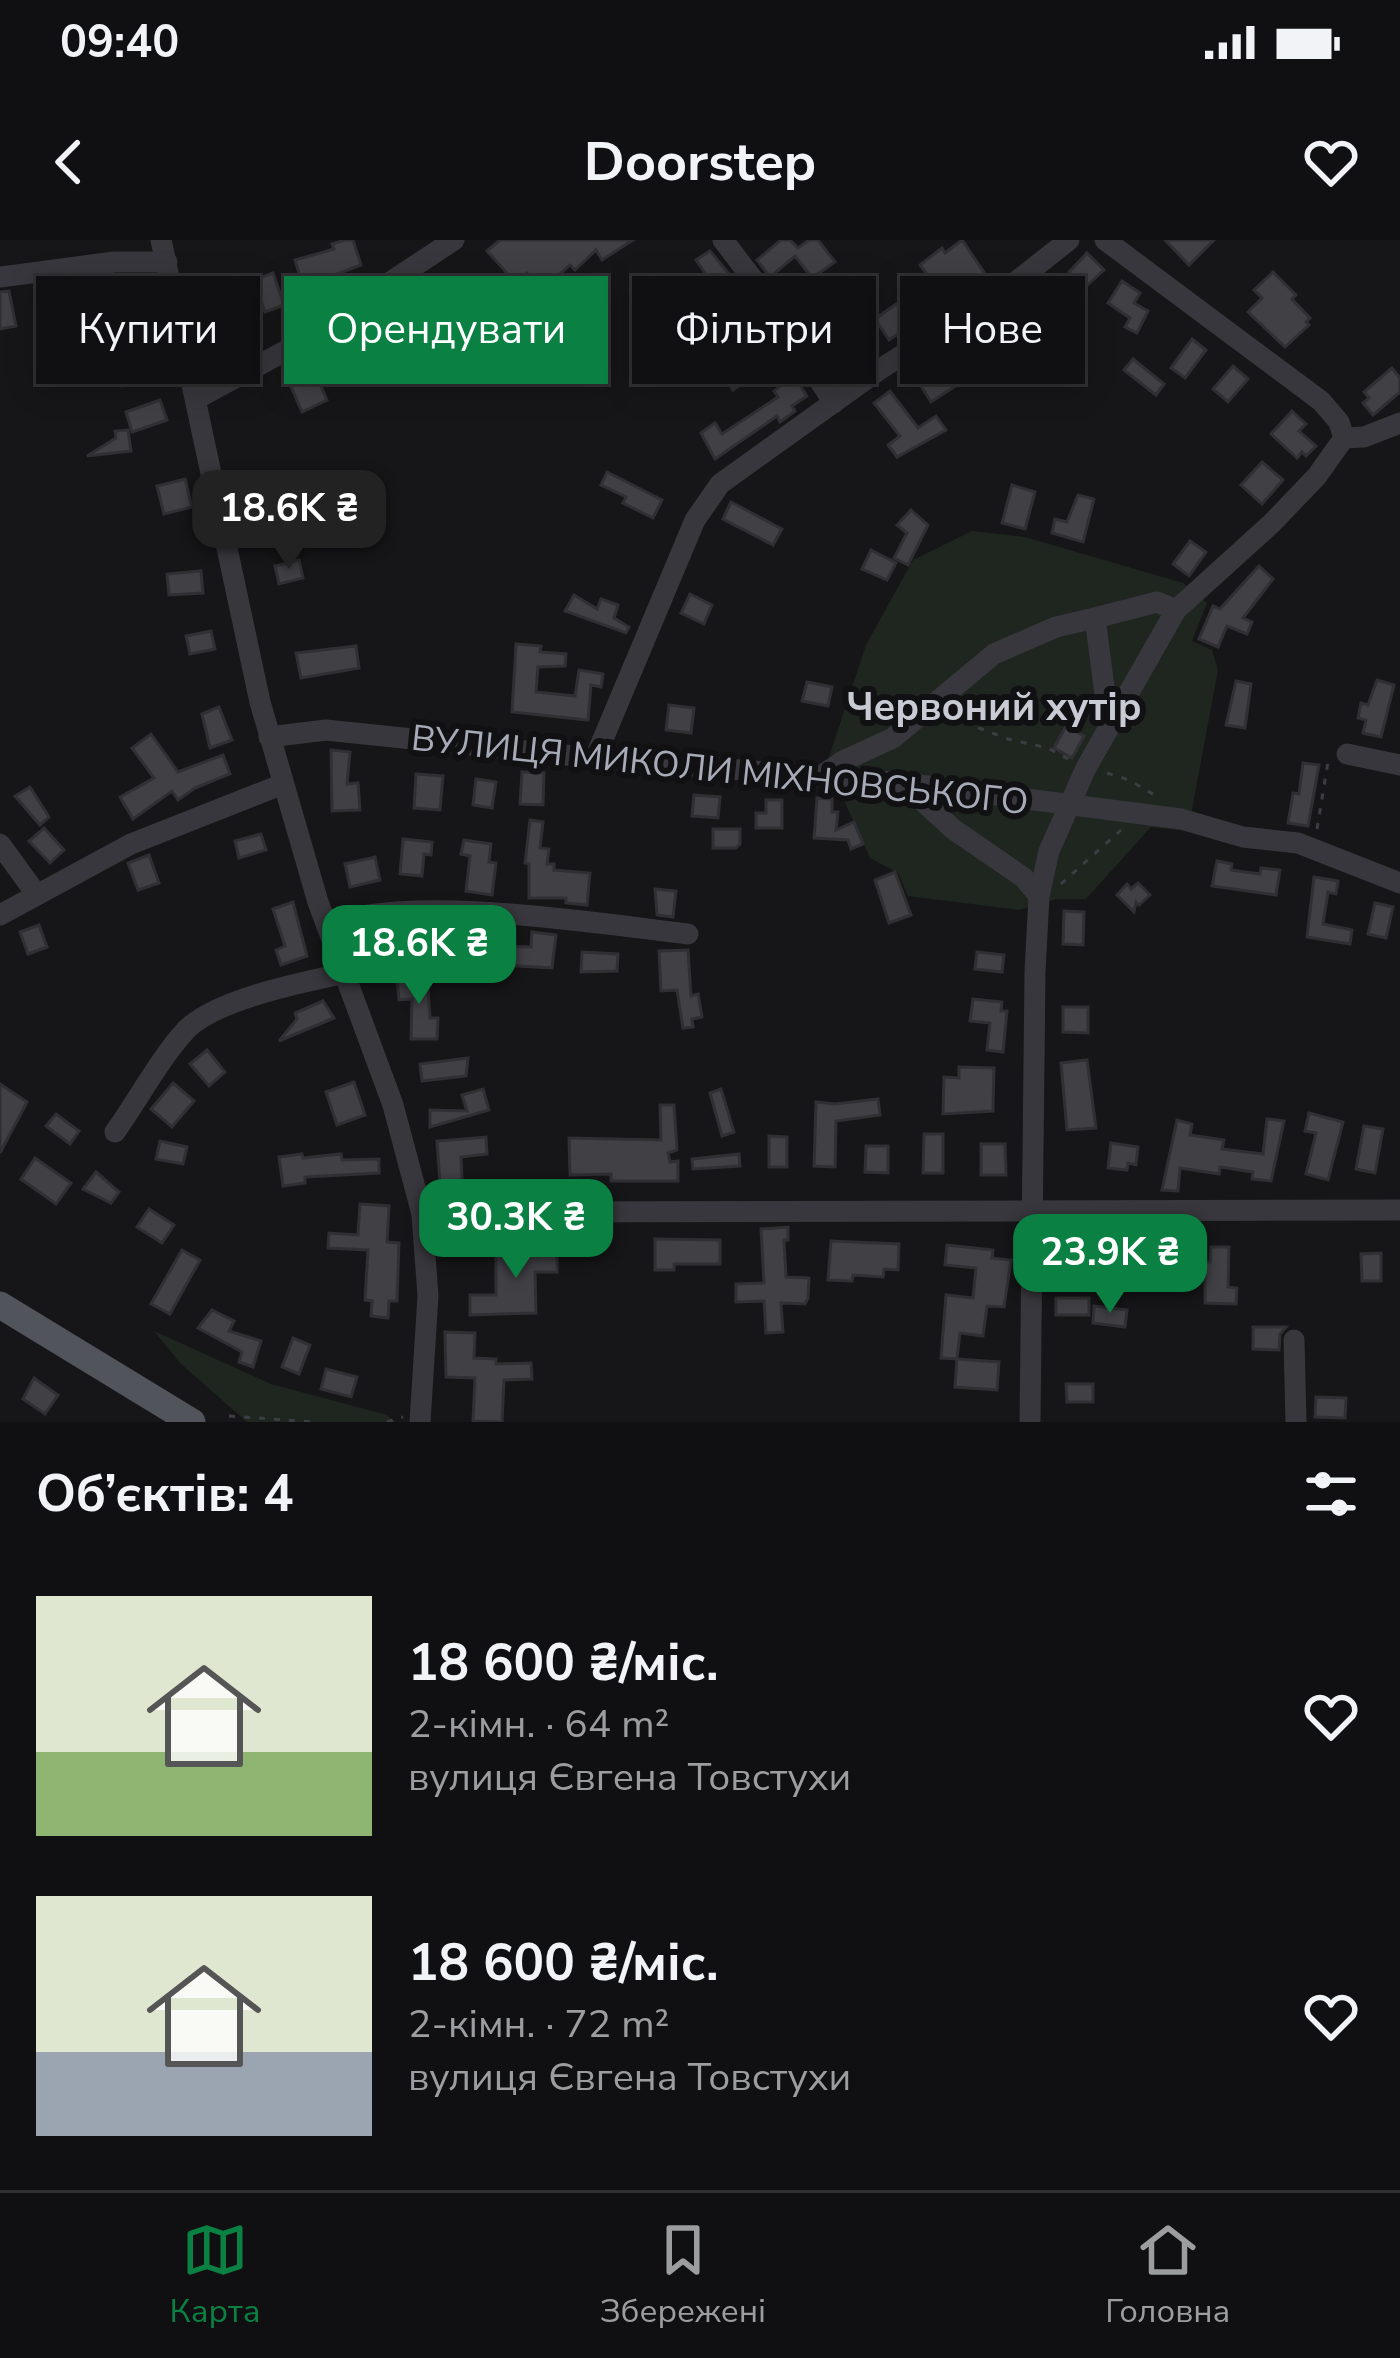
<!DOCTYPE html>
<html lang="uk">
<meta charset="utf-8">
<style>
:root{--surface:#101012;--page:#1e1e20;--text:#f1f3f6;--muted:#9c9d9f;--line:#303032;--accent:#0b8043}
body{margin:0;font-family:"Nunito Sans",sans-serif;background:var(--page);color:var(--text);height:100vh;display:flex;flex-direction:column;font-size:45px;white-space:nowrap}
*{box-sizing:border-box;margin:0}
p{font-size:39px;color:var(--muted)}
.icon{flex:none;width:66px;height:66px;fill:none;stroke:currentColor;stroke-width:2;stroke-linecap:round;stroke-linejoin:round}
.map{position:relative;height:1182px;overflow:hidden}
.side{display:flex;flex-direction:column;background:var(--surface);flex:1}
.side>*{flex:none}
.banner{position:absolute;left:36px;top:36px;width:1329px;height:108px;display:flex;gap:24px}
.price{position:absolute;translate:-50% -102px;padding:0 27px;border-radius:24px;background:var(--accent);color:#fff;font-size:39px;line-height:78px;filter:drop-shadow(0 3px 6px #0008)}
.price::after{content:'';position:absolute;left:50%;top:72px;width:36px;height:27px;margin-left:-18px;background:inherit;clip-path:polygon(0 0,100% 0,50% 100%)}
.price.current{background:#222;color:#fff}
ul{padding:0;list-style:none}
li{display:flex;align-items:center;gap:36px;height:300px;padding:0 36px}
li span{display:grid;place-items:center;flex:none;width:336px;height:240px;border-radius:0px;color:#555}
li>.icon{margin-inline-start:auto}
span .icon{width:144px;height:144px;fill:#fffc;stroke-width:1}
li b{font-size:51px}
h2{display:flex;justify-content:space-between;align-items:center;height:144px;padding:0 36px;font-size:51px}
.pill{padding:0 42px;border-radius:0px;background:var(--surface);box-shadow:0 6px 30px #0003,0 0 0 3px var(--line);font-size:42px;line-height:108px}
.pill.current{background:var(--accent);color:#fff}
.status{display:flex;justify-content:space-between;align-items:center;height:84px;padding:0 60px;background:var(--surface);direction:ltr}
.status svg{height:33px;fill:currentColor}
header{display:flex;justify-content:space-between;align-items:center;height:156px;padding:0 36px;background:var(--surface);font-size:54px;font-weight:700}
.menu{display:flex;justify-content:space-around;align-items:center;height:168px;border-top:3px solid var(--line);background:var(--surface);font-size:33px;color:var(--muted)}
.menu a{display:grid;justify-items:center;gap:6px}
.menu .current{color:var(--accent)}
.map>svg:first-child{display:block}
.green{fill:#1e261f}
.building{fill:#404045;stroke:#303034;stroke-width:3}
.lines{fill:none;stroke-linecap:round;stroke-linejoin:round}
.path{stroke:#3c3e44;stroke-width:3;stroke-dasharray:6 9;stroke-linecap:butt}
.minor{stroke:#37373d;stroke-width:21}
.major{stroke:#52545c;stroke-width:27}
.labels{text-anchor:middle;stroke-width:12;stroke-linejoin:round;paint-order:stroke}
.street-label{font-size:36px;fill:#a7abb8;stroke:#111113}
.neighbourhood-label{font-size:39px;font-weight:bold;fill:#c8cad4;stroke:#111113}
</style>
<div class="status"><b>09:40</b><svg viewBox="0 0 49 12"><path d="M0 12V9h3v3zM5 12V6h3v6zM10 12V3h3v9zM15 12V0h3v12zM26 1h20v11H26zM47 4h2v5h-2z"/></svg></div>
<header><svg class="icon" aria-label="back" viewBox="0 0 24 24"><path d="M15 5l-7 7 7 7"/></svg>Doorstep<svg class="icon" aria-label="heart" viewBox="0 0 24 24"><path d="M12 20l-8-8c-3-5 5-10 8-4 3-6 11-1 8 4z"/></svg></header>
<div class="map">
<svg width="1400" height="1182" viewBox="0 0 1400 1182">
<rect width="100%" height="100%" fill="#161618"/>
<g class="green">
<polygon points="972,291 1025,297 1183,343 1207,363 1192,401 1212,410 1218,430 1188,591 1151,587 1086,659 1056,659 1019,670 908,656 898,633 870,618 827,523 866,405 913,320"/>
<polygon points="154,1091 271,1144 387,1175 396,1182 247,1182 180,1123"/>
</g>
<g class="building">
<polygon points="345,0 353,0 361,25 303,47 295,20 334,9 332,4"/>
<polygon points="500,0 633,0 602,20 596,10 575,30 570,25 543,49 527,33 516,43 487,11"/>
<polygon points="781,0 790,0 798,8 809,0 818,0 835,22 812,38 795,16 770,37 757,20"/>
<polygon points="962,0 990,41 977,49 973,43 948,62 920,25 942,8 945,13"/>
<polygon points="1165,0 1214,0 1189,25"/>
<polygon points="710,11 739,46 710,67 697,49 710,40 696,20"/>
<polygon points="1087,13 1104,30 1084,48 1069,32"/>
<polygon points="1273,32 1296,55 1292,59 1310,78 1306,82 1309,85 1285,107 1248,72 1262,58 1254,50"/>
<polygon points="273,33 284,65 265,72 254,40"/>
<polygon points="815,38 846,81 836,89 818,64 797,78 784,59"/>
<polygon points="1122,41 1140,53 1134,63 1148,71 1137,93 1125,87 1130,78 1108,63"/>
<polygon points="9,51 16,86 0,89 0,52"/>
<polygon points="454,52 476,76 461,90 439,67"/>
<polygon points="119,53 123,91 126,90 132,111 139,123 152,120 157,137 122,146 117,129 101,133 98,120 119,115 109,79 100,80 97,55"/>
<polygon points="896,64 911,85 889,100 875,79"/>
<polygon points="1015,67 1029,87 1010,101 996,80"/>
<polygon points="760,76 784,113 733,150 719,127 745,108 738,99 757,85 753,81"/>
<polygon points="837,96 848,111 853,107 864,122 848,134 826,104"/>
<polygon points="972,97 986,118 957,139 960,143 931,162 914,135 932,123 939,134 961,117 956,109"/>
<polygon points="1192,99 1206,110 1185,138 1171,128"/>
<polygon points="1133,119 1164,144 1156,155 1124,130"/>
<polygon points="1233,126 1248,139 1228,162 1213,149"/>
<polygon points="1392,128 1400,138 1400,152 1373,175 1363,163 1369,158 1364,152"/>
<polygon points="314,130 327,160 302,172 289,142"/>
<polygon points="794,136 807,156 792,166 795,171 780,182 777,176 715,219 701,193 715,183 722,194 778,157 774,151"/>
<polygon points="890,151 918,188 936,176 946,190 897,217 888,205 900,196 874,163"/>
<polygon points="160,160 167,180 132,192 126,172"/>
<polygon points="1292,171 1306,184 1299,191 1316,206 1306,216 1302,212 1297,218 1271,194"/>
<polygon points="128,190 131,211 87,216 116,198 115,191"/>
<polygon points="1262,222 1283,240 1262,264 1241,245"/>
<polygon points="607,232 662,260 653,278 623,263 626,257 601,245"/>
<polygon points="185,239 192,267 164,274 157,246"/>
<polygon points="290,245 294,265 264,271 260,251"/>
<polygon points="1012,245 1035,252 1025,289 1002,283"/>
<polygon points="1078,255 1094,259 1083,302 1052,293 1055,279 1067,282"/>
<polygon points="731,262 782,289 773,305 723,279"/>
<polygon points="911,270 928,285 908,325 894,318 907,293 897,285"/>
<polygon points="1190,301 1206,312 1189,336 1173,324"/>
<polygon points="871,310 896,323 887,340 862,329"/>
<polygon points="299,320 303,338 279,344 275,326"/>
<polygon points="1259,326 1273,339 1243,378 1252,382 1247,394 1227,386 1218,407 1199,399 1213,366 1220,369"/>
<polygon points="201,331 203,353 169,355 167,334"/>
<polygon points="690,354 712,365 704,384 681,373"/>
<polygon points="574,355 597,369 601,359 618,365 614,378 629,387 626,393 565,371"/>
<polygon points="211,391 215,409 190,414 186,396"/>
<polygon points="516,404 541,406 540,412 566,414 565,426 538,427 536,452 575,456 579,430 603,434 601,447 591,445 588,480 512,472"/>
<polygon points="356,406 359,428 301,438 296,413"/>
<polygon points="1377,440 1394,445 1381,497 1363,493 1366,480 1358,478 1361,463 1368,465"/>
<polygon points="1236,441 1251,444 1245,488 1226,485"/>
<polygon points="807,442 832,447 828,466 802,461"/>
<polygon points="669,465 694,468 691,493 666,490"/>
<polygon points="219,467 232,500 210,508 202,474"/>
<polygon points="1066,486 1084,496 1072,518 1054,508"/>
<polygon points="151,494 178,532 223,515 230,534 195,548 178,560 172,551 133,579 120,557 154,538 132,508"/>
<polygon points="331,510 350,512 347,544 358,543 360,570 332,571"/>
<polygon points="1303,523 1319,525 1308,586 1288,583 1293,553 1299,554"/>
<polygon points="522,532 544,533 543,565 520,564"/>
<polygon points="416,534 443,536 440,570 414,568"/>
<polygon points="476,539 496,542 492,568 473,565"/>
<polygon points="30,547 49,577 40,585 15,556"/>
<polygon points="694,555 720,557 718,578 692,576"/>
<polygon points="817,558 832,559 832,572 838,572 836,590 854,582 863,604 851,609 848,600 814,598"/>
<polygon points="766,560 782,560 782,588 756,588 756,573 766,573"/>
<polygon points="530,580 543,582 540,608 549,609 547,624 554,624 554,630 590,633 587,665 566,663 566,658 529,658 529,624 525,623"/>
<polygon points="44,588 64,610 50,623 29,601"/>
<polygon points="713,589 740,589 740,604 736,608 713,608"/>
<polygon points="261,594 266,610 239,618 235,601"/>
<polygon points="403,599 432,602 431,615 424,614 422,636 400,634"/>
<polygon points="464,600 491,604 489,622 496,623 492,655 466,651 470,616 461,614"/>
<polygon points="149,615 159,643 138,650 128,623"/>
<polygon points="375,617 380,640 350,647 345,624"/>
<polygon points="1217,621 1232,624 1231,630 1260,634 1261,628 1280,630 1276,655 1212,646"/>
<polygon points="895,632 911,675 889,683 875,640"/>
<polygon points="1314,637 1338,641 1336,654 1328,652 1323,684 1352,690 1350,704 1307,697"/>
<polygon points="1138,643 1150,655 1139,665 1136,662 1134,672 1117,655 1127,644 1131,649"/>
<polygon points="655,649 676,651 673,677 657,675"/>
<polygon points="293,662 307,716 281,725 276,710 285,706 273,669"/>
<polygon points="1375,663 1393,667 1386,698 1368,694"/>
<polygon points="1064,671 1084,672 1083,705 1063,704"/>
<polygon points="39,685 47,707 28,714 20,692"/>
<polygon points="532,692 556,695 552,728 485,724 486,705 531,707"/>
<polygon points="688,710 691,756 698,754 702,777 692,779 693,787 683,788 677,750 661,751 659,711"/>
<polygon points="582,712 618,714 617,731 581,732"/>
<polygon points="977,712 1004,715 1002,732 975,729"/>
<polygon points="427,736 430,778 438,778 437,799 411,799 412,759 399,760 397,739"/>
<polygon points="973,759 1002,762 1001,771 1007,771 1003,812 987,810 990,783 970,781"/>
<polygon points="323,761 334,778 279,801 297,779 295,773"/>
<polygon points="1063,767 1088,767 1088,793 1063,792"/>
<polygon points="207,810 225,832 209,846 190,824"/>
<polygon points="468,818 466,836 422,841 420,824"/>
<polygon points="1087,820 1096,888 1067,890 1061,823"/>
<polygon points="959,827 994,828 993,871 943,874 944,837 959,838"/>
<polygon points="354,842 365,875 337,885 326,852"/>
<polygon points="173,843 194,861 172,887 151,869"/>
<polygon points="0,844 27,862 0,913"/>
<polygon points="483,849 489,870 430,887 430,870 467,871 462,855"/>
<polygon points="721,849 734,892 722,896 710,853"/>
<polygon points="878,859 880,875 836,881 835,927 814,926 816,862 835,864"/>
<polygon points="660,865 674,865 677,910 668,913 670,922 678,921 678,941 611,941 611,934 570,935 569,898 661,900"/>
<polygon points="1309,873 1343,882 1328,940 1306,934 1316,893 1305,891"/>
<polygon points="56,874 79,891 70,904 46,886"/>
<polygon points="1267,879 1284,881 1271,941 1252,939 1253,932 1220,927 1219,934 1180,928 1178,951 1162,950 1177,880 1192,884 1190,895 1224,900 1222,909 1263,914"/>
<polygon points="1364,886 1383,889 1375,933 1356,929"/>
<polygon points="924,894 943,894 943,933 923,933"/>
<polygon points="769,896 787,897 787,927 769,927"/>
<polygon points="486,897 487,914 461,917 462,940 440,942 437,901"/>
<polygon points="160,901 187,907 183,924 156,919"/>
<polygon points="1111,903 1138,907 1136,925 1128,923 1127,930 1108,928"/>
<polygon points="981,904 1005,904 1006,935 981,935"/>
<polygon points="866,906 888,906 888,933 865,932"/>
<polygon points="302,914 303,918 341,914 342,920 379,919 379,933 305,937 305,943 283,946 279,917"/>
<polygon points="739,914 740,926 693,929 692,919"/>
<polygon points="35,918 71,943 56,964 21,939"/>
<polygon points="96,932 119,952 111,963 83,949"/>
<polygon points="360,964 389,966 387,1002 399,1003 397,1061 389,1061 388,1078 371,1076 372,1061 365,1060 368,1010 328,1008 329,993 358,995"/>
<polygon points="149,969 174,985 162,1003 137,987"/>
<polygon points="788,987 788,1000 784,1000 786,1037 809,1038 808,1058 805,1064 781,1063 783,1092 766,1093 764,1061 736,1062 736,1044 764,1043 761,989"/>
<polygon points="655,999 720,1000 720,1024 674,1024 674,1030 655,1030"/>
<polygon points="831,1001 899,1004 898,1030 884,1029 883,1037 853,1035 852,1041 828,1040"/>
<polygon points="1108,1003 1136,1003 1135,1027 1107,1026"/>
<polygon points="947,1005 993,1010 992,1018 1011,1020 1004,1067 987,1066 983,1096 960,1093 957,1119 941,1118 946,1055 973,1058 976,1028 945,1025"/>
<polygon points="1163,1006 1180,1007 1179,1021 1210,1022 1211,1007 1229,1007 1228,1047 1237,1048 1236,1064 1205,1063 1205,1036 1161,1034"/>
<polygon points="557,1007 557,1032 535,1032 536,1073 470,1075 470,1055 496,1055 496,1009"/>
<polygon points="182,1010 200,1020 170,1074 151,1064"/>
<polygon points="1381,1013 1381,1041 1362,1041 1361,1014"/>
<rect x="1056" y="1058" width="33" height="17"/>
<polygon points="1094,1066 1127,1070 1125,1087 1093,1083"/>
<polygon points="212,1070 234,1081 229,1091 261,1101 253,1127 239,1122 242,1112 198,1088"/>
<polygon points="1253,1087 1286,1087 1280,1094 1279,1110 1253,1109"/>
<polygon points="445,1092 475,1093 474,1118 496,1119 496,1124 531,1123 532,1139 504,1140 502,1182 473,1181 475,1138 446,1137"/>
<polygon points="293,1098 310,1105 299,1134 282,1127"/>
<polygon points="957,1119 999,1122 997,1150 955,1147"/>
<polygon points="326,1129 357,1137 351,1157 321,1149"/>
<polygon points="34,1138 58,1155 45,1174 23,1159"/>
<polygon points="1066,1144 1093,1144 1093,1162 1067,1162"/>
<polygon points="1316,1157 1346,1158 1345,1178 1315,1177"/>
</g>
<g class="lines">
<g class="path">
<polyline points="950,477 1008,499 1048,508 1070,520"/>
<polyline points="1107,533 1129,540 1158,557"/>
<polyline points="1317,589 1328,522"/>
<polyline points="1061,644 1121,590"/>
<polyline points="229,1176 314,1182"/>
<polyline points="387,1182 403,1177"/>
</g>
<g class="minor">
<polyline points="161,0 260,462 318,662 393,865 422,974 428,1056 420,1182"/>
<polyline points="723,0 761,50 834,163"/>
<polyline points="1105,0 1321,161 1339,182 1344,198"/>
<polyline points="0,37 114,22 167,22"/>
<polyline points="196,159 287,110 454,0"/>
<polyline points="1344,198 1364,197 1400,183"/>
<polyline points="1109,485 1095,378 1157,362 1176,370"/>
<polyline points="269,497 326,490 595,518 904,543 1181,579 1243,597 1298,603 1400,643"/>
<polyline points="1347,514 1400,525"/>
<polyline points="595,518 695,280 720,244 879,130 1017,41 1069,0"/>
<polyline points="821,536 843,521 893,498 994,414 1056,387 1095,378"/>
<polyline points="904,544 953,589 1024,638 1039,656"/>
<polyline points="0,604 37,655"/>
<polyline points="0,675 131,604 283,544"/>
<path d="M328,686C403,652 602,684 688,694"/>
<path d="M115,892C138,860 160,818 186,790C216,759 304,742 346,733"/>
<polyline points="423,983 461,975 560,972 1400,970"/>
<polyline points="1294,1100 1296,1182"/>
<polyline points="1030,1182 1035,732 1039,656 1049,611 1086,528 1176,370 1272,283 1317,236 1344,198"/>
</g>
<polyline class="major" points="0,1065 192,1182"/>
</g>
<g class="labels">
<g class="street-label">
<text transform="translate(720 529) rotate(6)" y="13">ВУЛИЦЯ МИКОЛИ МІХНОВСЬКОГО</text>
</g>
<g class="neighbourhood-label">
<text x="994" y="480">Червоний хутір</text>
</g>
</g>
</svg>
<b class="price current" style="left:289px;top:332px">18.6K ₴</b>
<b class="price" style="left:419px;top:767px">18.6K ₴</b>
<b class="price" style="left:516px;top:1041px">30.3K ₴</b>
<b class="price" style="left:1110px;top:1076px">23.9K ₴</b>
<div class="banner">
<a class="pill">Купити</a>
<a class="pill current">Орендувати</a>
<a class="pill">Фільтри</a>
<a class="pill">Нове</a>
</div>
</div>
<section class="side">
<h2>Об’єктів: 4<svg class="icon" aria-label="filters" viewBox="0 0 24 24"><path d="M4 7h16M4 17h16"/><circle cx="9" cy="7" r="2"/><circle cx="15" cy="17" r="2"/></svg></h2>
<ul>
<li><span style="background:linear-gradient(#dfe7d0 65%,#8fb573 0)"><svg class="icon" aria-label="home" viewBox="0 0 24 24"><path d="M3 11l9-7 9 7M6 9v11h12V9"/></svg></span><div><b>18 600 ₴/міс.</b><p>2-кімн. · 64 m²</p><p>вулиця Євгена Товстухи</p></div><svg class="icon" aria-label="heart" viewBox="0 0 24 24"><path d="M12 20l-8-8c-3-5 5-10 8-4 3-6 11-1 8 4z"/></svg></li>
<li><span style="background:linear-gradient(#dfe7d0 65%,#9aa5b1 0)"><svg class="icon" aria-label="home" viewBox="0 0 24 24"><path d="M3 11l9-7 9 7M6 9v11h12V9"/></svg></span><div><b>18 600 ₴/міс.</b><p>2-кімн. · 72 m²</p><p>вулиця Євгена Товстухи</p></div><svg class="icon" aria-label="heart" viewBox="0 0 24 24"><path d="M12 20l-8-8c-3-5 5-10 8-4 3-6 11-1 8 4z"/></svg></li>
</ul>
</section>
<nav class="menu">
<a class="current"><svg class="icon" aria-label="map" viewBox="0 0 24 24"><path d="M3 6l6-2 6 2 6-2v14l-6 2-6-2-6 2zM9 4v14M15 6v14"/></svg>Карта</a>
<a><svg class="icon" aria-label="saved" viewBox="0 0 24 24"><path d="M7 4h10v16l-5-4-5 4z"/></svg>Збережені</a>
<a><svg class="icon" aria-label="home" viewBox="0 0 24 24"><path d="M3 11l9-7 9 7M6 9v11h12V9"/></svg>Головна</a>
</nav>
